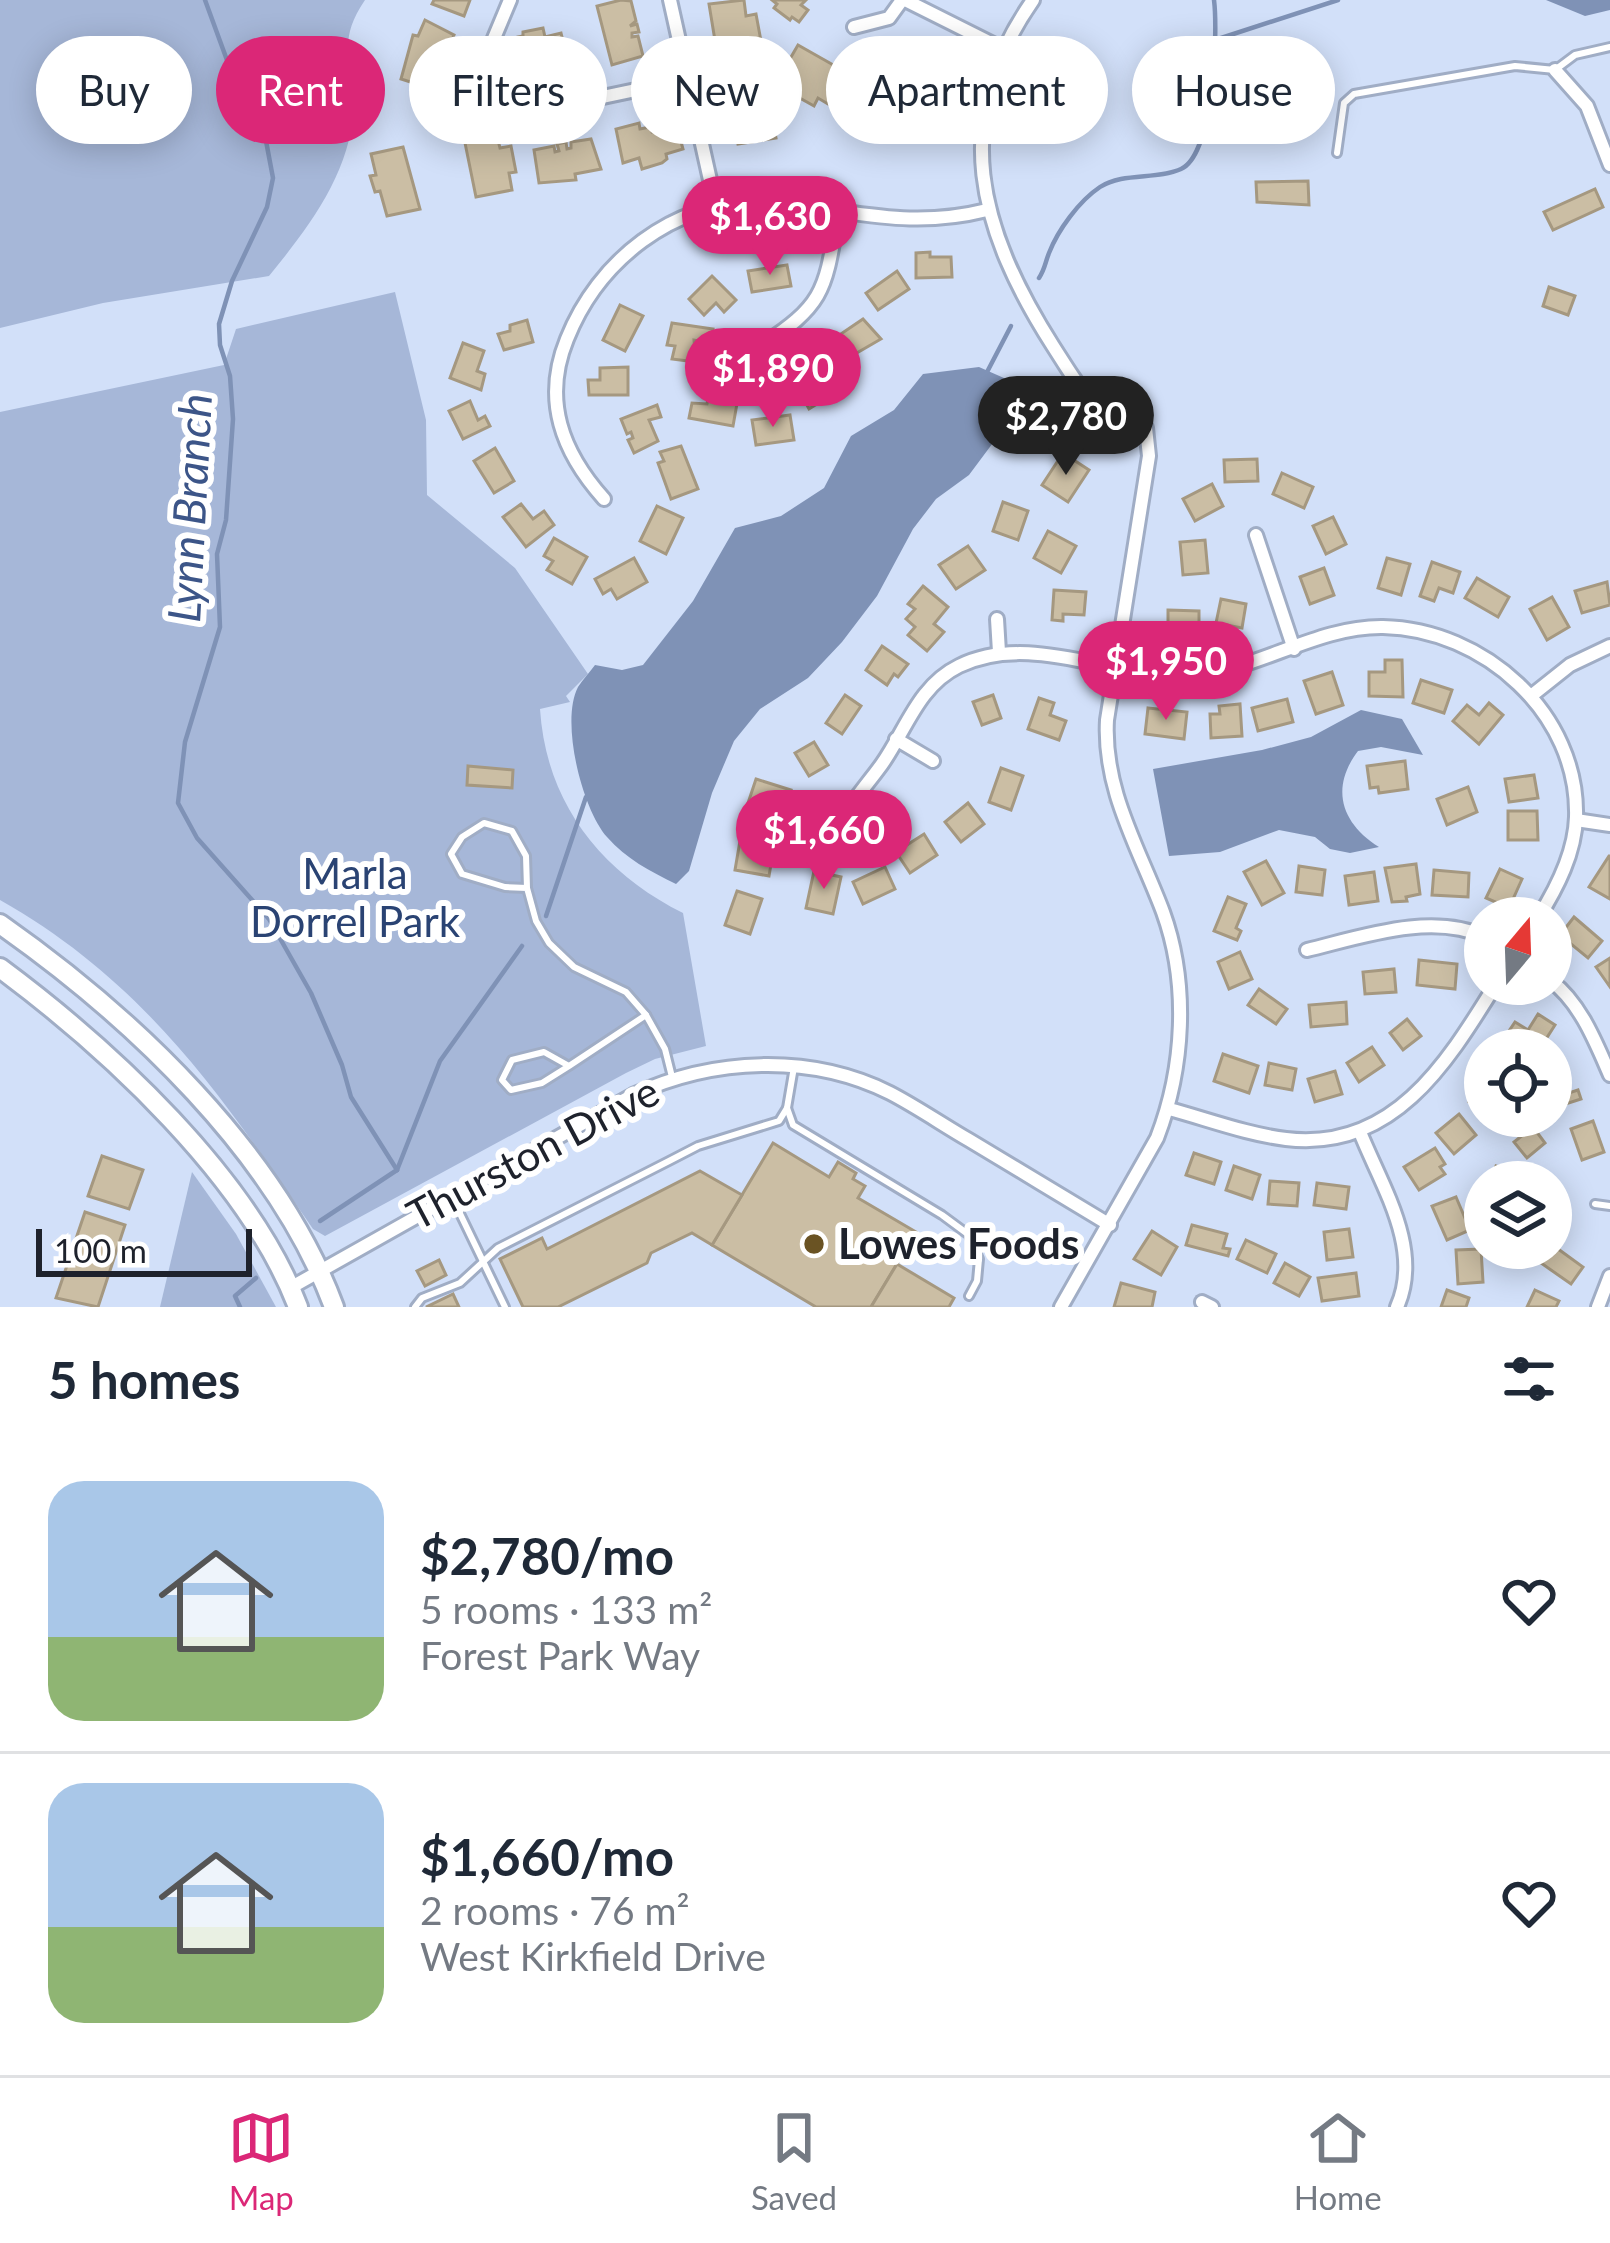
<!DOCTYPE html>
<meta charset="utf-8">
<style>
:root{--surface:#fff;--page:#f6f6f7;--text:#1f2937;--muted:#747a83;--line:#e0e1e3;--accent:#db2777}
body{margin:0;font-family:Lato,sans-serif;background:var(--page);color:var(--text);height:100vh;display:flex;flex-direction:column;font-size:45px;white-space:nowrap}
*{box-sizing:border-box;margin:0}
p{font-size:39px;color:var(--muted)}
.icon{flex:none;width:66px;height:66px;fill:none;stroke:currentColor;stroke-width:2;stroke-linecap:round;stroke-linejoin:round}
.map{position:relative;height:1307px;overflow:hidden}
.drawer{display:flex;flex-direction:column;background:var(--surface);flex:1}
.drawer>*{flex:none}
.guide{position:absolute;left:36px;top:36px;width:1539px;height:108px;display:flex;gap:24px}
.needle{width:78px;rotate:19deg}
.fabs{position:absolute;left:1464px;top:897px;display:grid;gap:24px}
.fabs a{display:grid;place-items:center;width:108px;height:108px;border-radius:50%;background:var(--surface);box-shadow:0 6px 30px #0003;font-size:60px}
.scale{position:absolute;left:36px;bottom:30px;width:216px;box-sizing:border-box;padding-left:12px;border:6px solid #1e222c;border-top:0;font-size:33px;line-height:42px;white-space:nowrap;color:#1e222c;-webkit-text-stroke:9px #fff;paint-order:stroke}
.price{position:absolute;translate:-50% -102px;padding:0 27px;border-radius:42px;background:var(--accent);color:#fff;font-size:39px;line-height:78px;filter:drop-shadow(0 3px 6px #0008)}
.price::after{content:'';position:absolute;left:50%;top:72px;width:36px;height:27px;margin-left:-18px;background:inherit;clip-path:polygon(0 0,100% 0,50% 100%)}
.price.selected{background:#222;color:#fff}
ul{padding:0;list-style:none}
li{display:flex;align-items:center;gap:36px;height:300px;padding:0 48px}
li+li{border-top:3px solid var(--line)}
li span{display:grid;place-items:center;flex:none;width:336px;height:240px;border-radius:36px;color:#555}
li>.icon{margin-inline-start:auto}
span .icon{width:144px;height:144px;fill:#fffc;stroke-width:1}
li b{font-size:51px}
h2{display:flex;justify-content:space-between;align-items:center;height:144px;padding:0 48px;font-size:51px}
.tag{padding:0 42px;border-radius:54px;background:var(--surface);box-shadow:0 6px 30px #0003;font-size:42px;line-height:108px}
.tag.selected{background:var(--accent);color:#fff}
.tab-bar{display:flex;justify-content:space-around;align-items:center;height:168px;border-top:3px solid var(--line);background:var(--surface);font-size:33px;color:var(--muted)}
.tab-bar a{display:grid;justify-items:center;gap:6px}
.tab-bar .selected{color:var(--accent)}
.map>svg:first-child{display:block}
.green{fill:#a6b7d8}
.water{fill:#7f92b6}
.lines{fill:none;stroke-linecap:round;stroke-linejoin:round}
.stream{stroke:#7f92b6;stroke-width:4.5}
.building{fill:#cbbea4;stroke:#a59880;stroke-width:3}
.lane-casing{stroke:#a0adc5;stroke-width:12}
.street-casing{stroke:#a0adc5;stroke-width:18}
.primary-casing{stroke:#a0adc5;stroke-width:24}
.lane{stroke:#fff;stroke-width:6}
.street{stroke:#fff;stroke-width:12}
.primary{stroke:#fff;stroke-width:18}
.poi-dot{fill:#6a5323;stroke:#fff;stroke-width:4.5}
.labels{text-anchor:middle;stroke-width:12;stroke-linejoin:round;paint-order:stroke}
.park-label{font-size:42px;fill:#2a4373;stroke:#fff}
.street-label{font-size:42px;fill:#1e222c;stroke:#fff}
.poi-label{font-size:42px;font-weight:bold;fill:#1e222c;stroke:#fff;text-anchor:start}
.water-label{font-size:45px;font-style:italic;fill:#3c5588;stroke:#fff}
</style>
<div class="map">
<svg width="1610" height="1307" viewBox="0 0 1610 1307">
<rect width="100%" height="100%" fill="#d2e0f9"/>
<g class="green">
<path d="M0,0H365C333,47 357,62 354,109C349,175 309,227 269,276L103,303L0,328Z"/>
<path d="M395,292L426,420L427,495L515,568L588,674L566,696L570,702L540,709C546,803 601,872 683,913L706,1046L655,1059L626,1073L325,1236L313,1229C222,1096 145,982 0,900V412L224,365L236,329Z"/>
<polygon points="192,1172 236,1234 276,1307 160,1307"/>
</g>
<g class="water">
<polygon points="1546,0 1610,0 1610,10 1585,16"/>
<path d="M979,367L1013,382L1010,420L969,475L936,499L913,529L877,596L842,642L808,678L760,709L734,741L712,793L689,871L676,884C650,871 626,859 607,837C582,809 560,721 578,687C583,679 590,672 595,665L622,670L643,665L693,601L735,528L781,516L824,488L851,436L894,410L923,374Z"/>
<path d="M1361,710L1402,719L1423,755L1381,747L1358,751C1330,788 1341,823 1379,847L1350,853L1330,849L1315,837L1279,830L1220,852L1169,856L1153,769L1262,750L1311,737Z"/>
</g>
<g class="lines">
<g class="stream">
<polyline points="205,0 239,93 266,141 273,178 267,207 232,281 219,324 220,345 230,376 233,419 226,520 217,554 220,627 185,742 178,803 197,838 269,919 311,993 342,1065 351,1097 397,1170"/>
<polyline points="1218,39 1338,0"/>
<path d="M1039,278C1045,269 1045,263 1049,253C1058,230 1079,201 1100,187C1123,172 1157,180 1181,169C1214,154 1218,32 1214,0"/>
<polyline points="986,374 1011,326"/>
<polyline points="546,916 586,797"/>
<polyline points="397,1170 440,1061 522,946"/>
<polyline points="320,1221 397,1170"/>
<polyline points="240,1307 235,1296 256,1278"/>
</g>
</g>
<g class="building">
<polygon points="434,0 470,0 464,16 432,4"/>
<polygon points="621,0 631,1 636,21 630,26 637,24 639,32 632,33 632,37 638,36 643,56 612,65 597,6"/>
<polygon points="744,0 746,16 756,14 761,41 752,43 755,59 719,65 709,4"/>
<polygon points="772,0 806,0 801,5 808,10 799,22 792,17 790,20 774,8 777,4"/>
<polygon points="425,20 454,35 446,54 441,51 439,56 446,58 443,66 436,63 434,68 439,70 432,89 401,79 413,35 418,36"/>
<polygon points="543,28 545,37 561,33 569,66 546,72 543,60 542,68 532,70 533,74 510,80 502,47 519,43 518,37 523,36 523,32"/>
<polygon points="798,45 851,75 833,107 818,98 814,106 789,92 794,84 780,76"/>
<polygon points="927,67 932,103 871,111 866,75"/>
<polygon points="765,75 776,138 738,144 728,80"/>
<polygon points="674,116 683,149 666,154 667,159 662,163 642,169 639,158 623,163 616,129 639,123 640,129 650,127 652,132 655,131 653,122"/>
<polygon points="496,132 500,148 511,146 516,172 509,173 512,190 476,197 464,138"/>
<polygon points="591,139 601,169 575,174 576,180 539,183 534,150 554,146 555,152 559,151 557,144 566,142 567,149 571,148 571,142"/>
<polygon points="403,147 420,209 387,216 380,191 375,192 370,176 376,175 371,154"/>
<polygon points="1308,181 1309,205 1257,202 1256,182"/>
<polygon points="1595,189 1603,207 1553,230 1544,212"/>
<polygon points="930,252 930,257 951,257 952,277 916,278 916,253"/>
<polygon points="787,265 791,286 752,292 748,271"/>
<polygon points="897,271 909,289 878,310 866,293"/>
<polygon points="712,276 736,300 724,312 716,303 704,315 689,299"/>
<polygon points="1549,287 1575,296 1568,315 1543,306"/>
<polygon points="620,305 643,316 625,351 603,340"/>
<polygon points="863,319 881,339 848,358 842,351 832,358 823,346"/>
<polygon points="527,320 533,342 504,350 498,334 510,331 510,325"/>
<polygon points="672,323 713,329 710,343 694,340 696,362 672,359 675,346 667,345"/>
<polygon points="463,343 484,351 477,371 485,374 481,390 450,378"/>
<polygon points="628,367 628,395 589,395 588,380 600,380 600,368"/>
<polygon points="807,374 813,384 825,375 835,393 809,409 794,381"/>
<polygon points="709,393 738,398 733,426 689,418 692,403 707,404"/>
<polygon points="470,401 478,420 485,416 490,426 463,439 449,411"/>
<polygon points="657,405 661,417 649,420 658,441 634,453 628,440 633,438 631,432 627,434 621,419"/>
<polygon points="790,415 794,440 756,445 752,420"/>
<polygon points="681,446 698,489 671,499 658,463 664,461 660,452"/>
<polygon points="495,448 514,481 494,493 474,461"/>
<polygon points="1063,453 1089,470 1068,502 1042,485"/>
<polygon points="1257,459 1258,481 1225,482 1224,460"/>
<polygon points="1282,473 1313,487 1304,508 1273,494"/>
<polygon points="1212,484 1223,506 1195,521 1183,499"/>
<polygon points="1003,502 1028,511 1018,540 993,531"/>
<polygon points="521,504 533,519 544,511 554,525 526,547 503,517"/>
<polygon points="657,506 683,518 666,554 640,541"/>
<polygon points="1333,517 1346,544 1326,554 1313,526"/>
<polygon points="1048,531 1076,546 1061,573 1034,558"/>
<polygon points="554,538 587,557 572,584 547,570 553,561 544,556"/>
<polygon points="1205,540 1208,573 1183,575 1180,542"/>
<polygon points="968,546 985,570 956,589 939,565"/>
<polygon points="634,558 647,582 617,599 611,589 603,594 595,579"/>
<polygon points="1387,558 1410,564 1401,595 1378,588"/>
<polygon points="1432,562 1460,572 1453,593 1439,588 1434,601 1420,596"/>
<polygon points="1324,568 1334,595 1310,604 1300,577"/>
<polygon points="1477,578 1509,597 1498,617 1465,598"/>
<polygon points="1607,582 1610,605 1582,613 1575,591"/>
<polygon points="923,586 948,607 934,624 944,632 927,651 908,635 915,627 906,619 915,609 908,604"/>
<polygon points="1054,590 1086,592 1084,615 1063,614 1063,621 1052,620"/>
<polygon points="1552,597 1569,627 1547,640 1530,609"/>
<polygon points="1221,599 1246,604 1242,628 1216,623"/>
<polygon points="1168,610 1199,611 1199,639 1168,638"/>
<polygon points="882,646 908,664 898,677 894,674 887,685 866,670"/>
<polygon points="1385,660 1402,660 1403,697 1369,696 1369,672 1385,672"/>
<polygon points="1332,672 1343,705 1316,714 1304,681"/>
<polygon points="1421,680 1452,690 1444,713 1413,703"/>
<polygon points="845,695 861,706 842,734 826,723"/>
<polygon points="993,695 1001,718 982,725 973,702"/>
<polygon points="1039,698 1054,703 1050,715 1066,721 1059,740 1028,729"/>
<polygon points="1287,699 1293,722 1258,731 1252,708"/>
<polygon points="1489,703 1503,715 1479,744 1453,721 1467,705 1479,715"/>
<polygon points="1240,704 1242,736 1211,738 1210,714 1220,714 1219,706"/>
<polygon points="1148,708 1187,712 1184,739 1145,734"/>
<polygon points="814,742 828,765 809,776 795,753"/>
<polygon points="1405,761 1408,789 1379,793 1378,787 1370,788 1367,766"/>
<polygon points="468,766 513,770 512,788 467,785"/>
<polygon points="1001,768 1023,776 1011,810 989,802"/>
<polygon points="1534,775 1538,798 1509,802 1505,779"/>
<polygon points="756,779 791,790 785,806 776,803 771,817 746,809"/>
<polygon points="1468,787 1477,812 1447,825 1437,799"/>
<polygon points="968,803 984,824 961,842 945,822"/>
<polygon points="1508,811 1537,811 1538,840 1508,840"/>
<polygon points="924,834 937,855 910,873 896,852"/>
<polygon points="741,835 775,841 769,876 735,870"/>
<polygon points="1609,856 1610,856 1610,899 1589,887"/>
<polygon points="1266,861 1284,893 1262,905 1244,872"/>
<polygon points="1416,864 1420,894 1406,897 1407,901 1392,902 1385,868"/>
<polygon points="1299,866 1325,870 1322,895 1296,892"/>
<polygon points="885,867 895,889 863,904 853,882"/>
<polygon points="1500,869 1522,879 1509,908 1486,898"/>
<polygon points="1434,870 1469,873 1468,897 1432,895"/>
<polygon points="814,871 841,877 833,914 806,908"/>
<polygon points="1374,872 1378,901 1349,905 1345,876"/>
<polygon points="737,891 762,899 750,934 725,925"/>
<polygon points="1228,897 1246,904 1236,928 1241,931 1237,940 1214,931"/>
<polygon points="1574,917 1602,941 1588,958 1560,935"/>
<polygon points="1240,952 1252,979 1229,989 1218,962"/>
<polygon points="1610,958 1610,987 1596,967"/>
<polygon points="1419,960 1457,964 1455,989 1417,985"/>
<polygon points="1394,969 1396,992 1365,994 1363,972"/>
<polygon points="1259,989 1287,1009 1276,1024 1248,1005"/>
<polygon points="1346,1002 1347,1024 1311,1027 1309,1005"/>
<polygon points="1538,1014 1555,1025 1539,1050 1507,1034 1515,1022 1528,1030"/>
<polygon points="1407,1019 1421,1036 1403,1050 1390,1033"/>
<polygon points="1372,1047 1384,1065 1359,1082 1347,1063"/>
<polygon points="1223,1054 1258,1066 1249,1093 1214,1081"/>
<polygon points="1269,1063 1296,1069 1292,1090 1265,1085"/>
<polygon points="1335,1071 1342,1094 1315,1102 1308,1079"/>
<polygon points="1561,1073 1569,1093 1578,1090 1581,1099 1553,1108 1551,1076"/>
<polygon points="1484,1084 1485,1085 1485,1116 1469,1102"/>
<polygon points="1459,1114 1476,1135 1454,1154 1436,1133"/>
<polygon points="1593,1121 1604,1152 1582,1160 1571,1129"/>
<polygon points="1533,1127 1545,1143 1527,1158 1514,1142"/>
<polygon points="773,1143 829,1177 838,1162 856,1173 853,1179 865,1186 858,1198 916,1232 871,1307 816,1307 712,1245"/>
<polygon points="1435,1148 1445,1164 1440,1167 1445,1174 1419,1190 1404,1167"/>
<polygon points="1194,1153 1221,1162 1214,1184 1186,1175"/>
<polygon points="102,1156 143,1170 129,1209 88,1196"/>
<polygon points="1234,1166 1260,1175 1252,1199 1226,1190"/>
<polygon points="1496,1166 1521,1175 1519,1182 1490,1182"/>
<polygon points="700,1171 742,1195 712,1245 692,1233 651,1253 647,1263 558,1307 523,1307 500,1259 542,1238 547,1249"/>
<polygon points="1270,1181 1299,1183 1297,1206 1268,1204"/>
<polygon points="1317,1183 1349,1187 1346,1209 1314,1205"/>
<polygon points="1456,1197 1470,1230 1447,1240 1432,1206"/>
<polygon points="85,1212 125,1225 98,1307 56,1298"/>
<polygon points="1192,1225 1227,1234 1223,1248 1230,1249 1228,1256 1186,1245"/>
<polygon points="1349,1229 1353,1257 1327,1260 1324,1232"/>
<polygon points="1152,1231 1177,1247 1161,1275 1134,1259"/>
<polygon points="1246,1240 1276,1254 1267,1273 1237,1259"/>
<polygon points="1554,1246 1583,1267 1571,1284 1541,1263"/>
<polygon points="1481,1249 1483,1282 1458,1284 1456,1250"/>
<polygon points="439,1260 446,1275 425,1286 417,1271"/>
<polygon points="1285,1263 1310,1277 1299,1296 1274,1283"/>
<polygon points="897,1264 954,1298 949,1307 871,1307"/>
<polygon points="1356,1273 1359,1296 1322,1301 1318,1278"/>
<polygon points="1121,1283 1155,1292 1152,1307 1114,1307"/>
<polygon points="1447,1290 1469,1298 1466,1307 1441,1307"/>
<polygon points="1535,1290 1559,1301 1556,1307 1527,1307"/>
<polygon points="453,1294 459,1307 426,1307"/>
</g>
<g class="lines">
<defs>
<g id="lane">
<polyline points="1337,153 1344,103 1354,94 1515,66 1555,70 1575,55 1610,47"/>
<polyline points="527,888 505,887 462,874 451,854 462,837 484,823 512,831 526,856 527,888 536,921 549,943 574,967 626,992 646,1015 665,1049 672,1077"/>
<polyline points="569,1066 542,1083 511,1090 502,1080 512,1060 544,1052 569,1066 646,1015"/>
<polyline points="787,1108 793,1125 942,1215 969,1235 979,1259 977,1281 969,1296"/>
<polyline points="452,1197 505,1307"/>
<polyline points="1595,1204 1610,1206"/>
<polyline points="415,1307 422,1298 460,1283 498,1248 669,1161 698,1146 779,1121 787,1108 794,1067"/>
</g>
<g id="street">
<polyline points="510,0 469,98 465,126 688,79"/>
<polyline points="670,0 716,207"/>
<polyline points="905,0 1003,49"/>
<path d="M1033,0C948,121 979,230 1053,346C1080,388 1094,417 1146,428L1149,456L1107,720C1103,790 1139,848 1163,912C1189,984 1184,1068 1157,1138L1061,1307"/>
<polyline points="854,27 889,18 902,0"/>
<polyline points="1555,70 1587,106 1610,165"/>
<path d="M759,347C826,304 825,290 838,214"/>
<path d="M604,499C562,452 542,400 567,339C598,261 673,201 758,203C843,205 899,232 987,210"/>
<polyline points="1256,535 1294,649"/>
<polyline points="997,619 999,652"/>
<polyline points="1531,696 1570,665 1610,646"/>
<polyline points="896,739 933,761"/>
<polyline points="1576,820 1610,825"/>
<path d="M840,823C852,800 867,785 882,764C906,730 918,686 959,666C1028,632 1109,676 1182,676C1252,675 1313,626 1383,627C1484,629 1579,714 1576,817C1575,853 1557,888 1538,918"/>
<path d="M1307,950C1361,937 1432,912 1485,937"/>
<path d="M1551,981C1580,1002 1596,1043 1610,1075"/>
<path d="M1169,1109C1207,1119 1246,1134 1286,1139C1393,1152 1447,1063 1496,984"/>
<path d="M1360,1132C1382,1187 1423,1249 1397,1307"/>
<path d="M290,1288L633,1095C713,1058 810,1053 890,1093C917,1107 943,1125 969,1140C1016,1168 1063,1197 1110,1225"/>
<polyline points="1202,1302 1212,1307"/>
<polyline points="1598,1307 1610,1276"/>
</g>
<g id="primary">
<path d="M0,924C131,1016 277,1153 334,1307"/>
<path d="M0,968C109,1049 249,1178 298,1307"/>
</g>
</defs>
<use href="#lane" class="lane-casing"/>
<use href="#street" class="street-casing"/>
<use href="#primary" class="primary-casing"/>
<use href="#lane" class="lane"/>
<use href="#street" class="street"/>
<use href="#primary" class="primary"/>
</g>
<circle class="poi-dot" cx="814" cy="1244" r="12"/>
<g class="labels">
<g class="park-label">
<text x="355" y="889">Marla<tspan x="355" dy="48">Dorrel Park</tspan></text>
</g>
<g class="street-label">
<text transform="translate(533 1153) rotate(-28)" y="15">Thurston Drive</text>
</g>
<g class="poi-label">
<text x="838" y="1259">Lowes Foods</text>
</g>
<g class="water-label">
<text transform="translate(190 508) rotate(-87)" y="16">Lynn Branch</text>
</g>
</g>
</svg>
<div class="fabs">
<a><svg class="needle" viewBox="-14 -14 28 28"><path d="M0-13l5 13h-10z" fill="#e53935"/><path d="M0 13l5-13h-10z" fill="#747a83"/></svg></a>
<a><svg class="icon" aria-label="locate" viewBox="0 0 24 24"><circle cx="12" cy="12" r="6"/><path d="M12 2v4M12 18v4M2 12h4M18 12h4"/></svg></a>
<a><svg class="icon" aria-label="layers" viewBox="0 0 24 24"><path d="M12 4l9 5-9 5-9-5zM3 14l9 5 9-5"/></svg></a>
</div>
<div class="scale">100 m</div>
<b class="price" style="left:770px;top:278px">$1,630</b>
<b class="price" style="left:773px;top:430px">$1,890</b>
<b class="price selected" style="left:1066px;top:478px">$2,780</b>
<b class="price" style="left:1166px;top:723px">$1,950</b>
<b class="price" style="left:824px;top:892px">$1,660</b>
<div class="guide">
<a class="tag">Buy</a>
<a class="tag selected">Rent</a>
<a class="tag">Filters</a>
<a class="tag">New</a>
<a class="tag">Apartment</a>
<a class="tag">House</a>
</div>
</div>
<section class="drawer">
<h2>5 homes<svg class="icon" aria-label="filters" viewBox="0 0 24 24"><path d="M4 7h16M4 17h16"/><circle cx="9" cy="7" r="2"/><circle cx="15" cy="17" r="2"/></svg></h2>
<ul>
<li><span style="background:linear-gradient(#a9c7e8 65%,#8fb573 0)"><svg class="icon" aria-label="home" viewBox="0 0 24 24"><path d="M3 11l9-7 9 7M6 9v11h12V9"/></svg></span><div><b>$2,780/mo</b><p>5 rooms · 133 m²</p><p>Forest Park Way</p></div><svg class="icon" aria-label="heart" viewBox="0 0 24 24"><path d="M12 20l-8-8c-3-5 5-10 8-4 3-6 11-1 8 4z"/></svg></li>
<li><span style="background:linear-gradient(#a9c7e8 60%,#8fb573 0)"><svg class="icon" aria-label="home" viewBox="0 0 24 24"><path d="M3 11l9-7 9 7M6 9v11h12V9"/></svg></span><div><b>$1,660/mo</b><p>2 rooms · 76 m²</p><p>West Kirkfield Drive</p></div><svg class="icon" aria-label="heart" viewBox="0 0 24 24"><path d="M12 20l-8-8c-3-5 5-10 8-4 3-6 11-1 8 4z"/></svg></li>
</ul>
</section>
<nav class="tab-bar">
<a class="selected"><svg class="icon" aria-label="map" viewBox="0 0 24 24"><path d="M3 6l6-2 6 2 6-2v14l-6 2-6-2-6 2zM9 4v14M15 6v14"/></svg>Map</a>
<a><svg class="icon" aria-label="saved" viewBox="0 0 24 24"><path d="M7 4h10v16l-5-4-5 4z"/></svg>Saved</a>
<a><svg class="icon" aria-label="home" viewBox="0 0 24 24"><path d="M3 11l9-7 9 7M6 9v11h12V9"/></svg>Home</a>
</nav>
